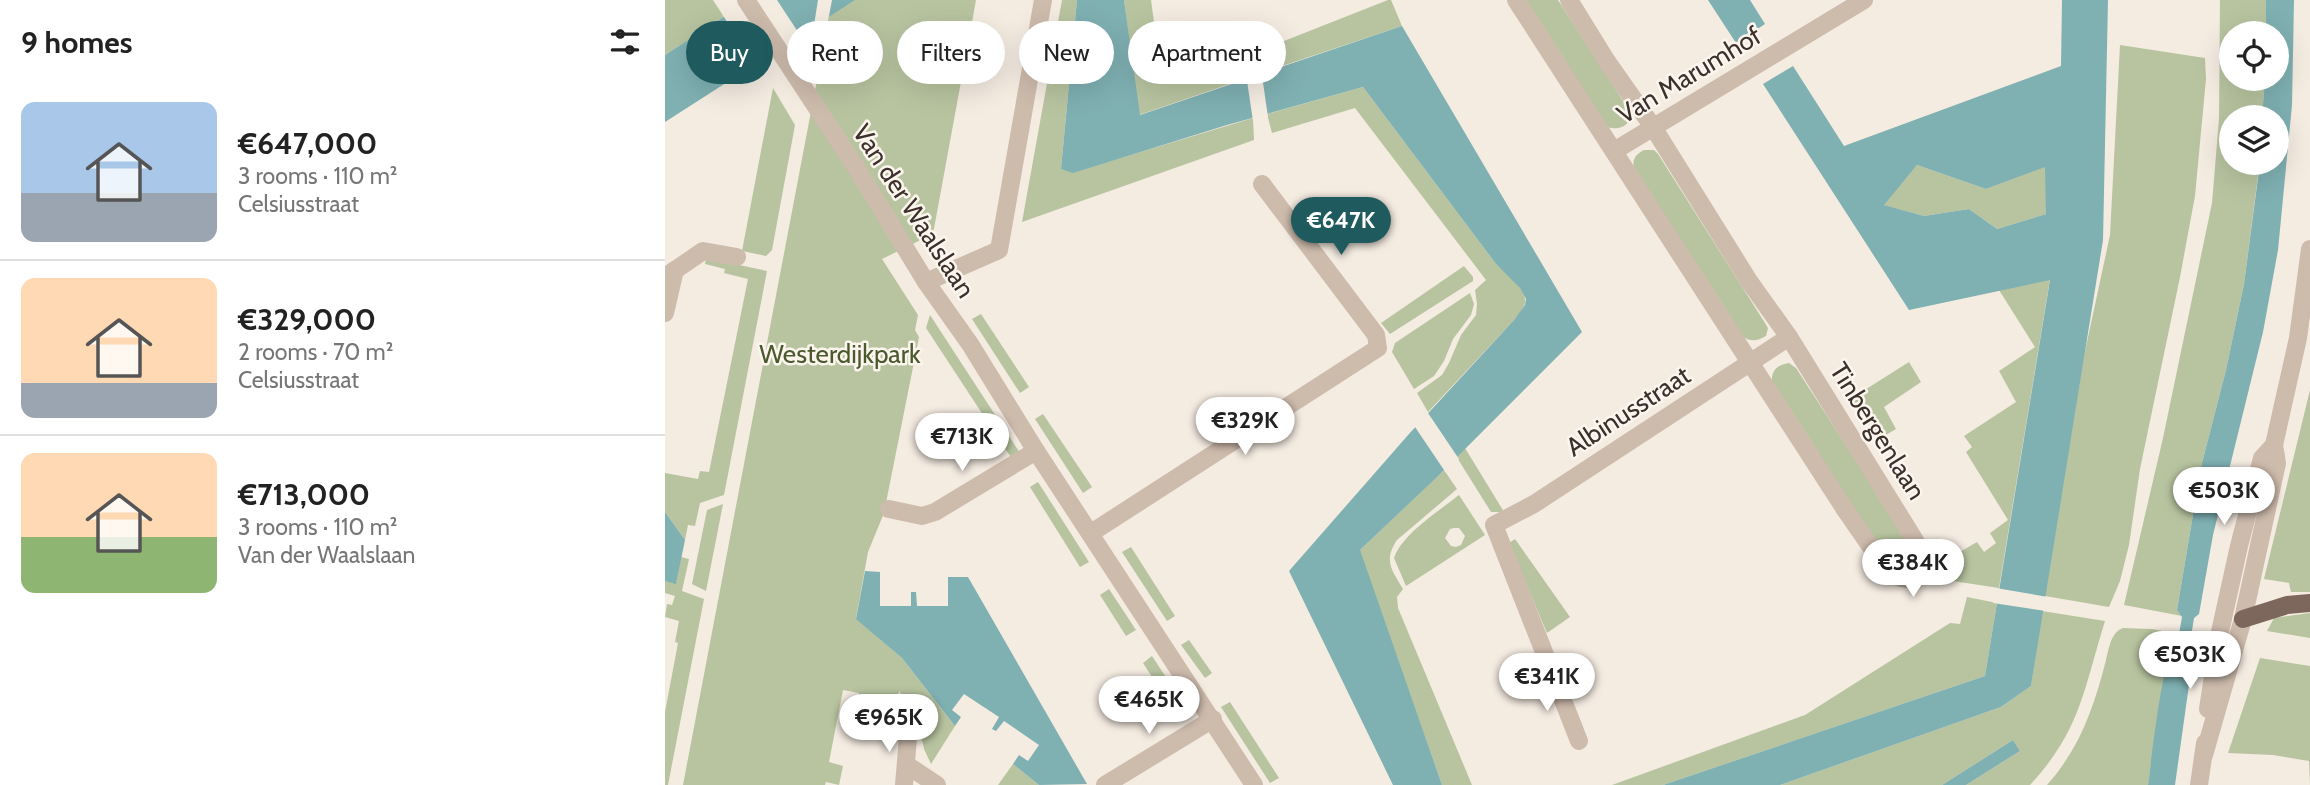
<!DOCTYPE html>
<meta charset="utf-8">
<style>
:root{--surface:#fff;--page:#f2f2f2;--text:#222;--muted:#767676;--line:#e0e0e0;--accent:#1f5a5e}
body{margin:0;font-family:Cabin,sans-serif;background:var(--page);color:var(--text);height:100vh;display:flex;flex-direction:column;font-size:26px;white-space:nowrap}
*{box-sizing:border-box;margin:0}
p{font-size:23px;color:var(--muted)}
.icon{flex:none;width:38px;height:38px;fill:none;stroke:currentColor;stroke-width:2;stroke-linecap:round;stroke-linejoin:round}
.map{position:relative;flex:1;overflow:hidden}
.drawer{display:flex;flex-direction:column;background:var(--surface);width:665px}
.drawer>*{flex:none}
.banner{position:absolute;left:21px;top:21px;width:665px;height:63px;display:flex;gap:14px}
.controls{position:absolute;left:1554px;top:21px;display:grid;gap:14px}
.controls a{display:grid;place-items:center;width:70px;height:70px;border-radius:50%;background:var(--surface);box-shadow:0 7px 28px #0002;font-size:35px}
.price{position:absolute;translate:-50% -60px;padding:0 16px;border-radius:24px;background:#fff;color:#222;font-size:23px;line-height:46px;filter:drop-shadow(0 2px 4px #0008)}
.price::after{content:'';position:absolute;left:50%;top:42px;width:21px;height:16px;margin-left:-10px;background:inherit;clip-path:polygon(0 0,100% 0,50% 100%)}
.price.selected{background:var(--accent);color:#fff}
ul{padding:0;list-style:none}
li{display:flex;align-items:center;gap:21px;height:175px;padding:0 21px}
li+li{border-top:2px solid var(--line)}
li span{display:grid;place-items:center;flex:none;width:196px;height:140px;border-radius:14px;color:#555}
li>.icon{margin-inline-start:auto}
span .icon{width:84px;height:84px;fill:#fffc;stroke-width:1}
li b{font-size:30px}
h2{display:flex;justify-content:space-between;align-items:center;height:84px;padding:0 21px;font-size:30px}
.chip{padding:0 24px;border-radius:32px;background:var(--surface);box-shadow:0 7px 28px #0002;font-size:24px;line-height:63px}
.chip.selected{background:var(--accent);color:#fff}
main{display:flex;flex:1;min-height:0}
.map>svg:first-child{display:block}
.green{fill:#b8c4a0;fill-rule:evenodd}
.water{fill:#7fb0b2;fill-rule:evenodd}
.pier{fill:#f4ebe1}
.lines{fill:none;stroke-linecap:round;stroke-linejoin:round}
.minor{stroke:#cdbbac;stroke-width:18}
.major{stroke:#7d675c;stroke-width:18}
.labels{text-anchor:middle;stroke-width:5;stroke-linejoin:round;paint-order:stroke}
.street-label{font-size:26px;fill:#3b302b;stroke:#fbf5ee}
.park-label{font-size:26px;fill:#4a5a2e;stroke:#fbf5ee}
</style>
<main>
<section class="drawer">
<h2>9 homes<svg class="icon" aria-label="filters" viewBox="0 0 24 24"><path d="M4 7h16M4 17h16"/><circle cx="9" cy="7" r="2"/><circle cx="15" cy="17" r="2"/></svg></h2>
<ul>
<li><span style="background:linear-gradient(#a9c7e8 65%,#9aa5b1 0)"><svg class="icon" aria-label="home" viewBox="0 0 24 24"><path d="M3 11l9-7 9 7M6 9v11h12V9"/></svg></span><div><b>€647,000</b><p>3 rooms · 110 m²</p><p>Celsiusstraat</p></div></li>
<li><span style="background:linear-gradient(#ffd9b3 75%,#9aa5b1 0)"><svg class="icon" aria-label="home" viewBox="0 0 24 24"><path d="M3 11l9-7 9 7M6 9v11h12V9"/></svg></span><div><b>€329,000</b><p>2 rooms · 70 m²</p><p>Celsiusstraat</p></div></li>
<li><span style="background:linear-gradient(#ffd9b3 60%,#8fb573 0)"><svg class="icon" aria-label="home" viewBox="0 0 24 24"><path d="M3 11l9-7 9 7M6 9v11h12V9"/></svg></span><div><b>€713,000</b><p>3 rooms · 110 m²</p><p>Van der Waalslaan</p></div></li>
</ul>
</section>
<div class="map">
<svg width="1645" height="785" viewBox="0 0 1645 785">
<rect width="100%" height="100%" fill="#f4ebe1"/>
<g class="green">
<polygon points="0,0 48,0 59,17 0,55"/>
<polygon points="112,0 311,0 268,234 217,259 253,315 250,330 254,337 219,513 203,552 191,618 237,658 290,726 266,764 259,749 253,720 234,691 230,707 193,700 194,693 178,690 164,762 178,766 174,785 161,782 160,785 18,785 155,64"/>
<polygon points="397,0 412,0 396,169 409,172 588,118 589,140 357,222"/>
<polygon points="459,0 486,0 497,80 502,83 578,55 582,78 474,115"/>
<polygon points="723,0 726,0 737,26 596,73 594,55 596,50"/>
<path d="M860,0H893L964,110C968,125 955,131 942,127Z"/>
<polygon points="1555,0 1601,0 1601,33 1566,33 1566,79 1600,79 1597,117 1566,117 1566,163 1595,163 1594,168 1579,284 1561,370 1536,467 1512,610 1517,616 1459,605 1498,438 1547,203 1554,119"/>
<polygon points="1455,45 1540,58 1541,79 1530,196 1515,277 1475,469 1464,545 1455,581 1444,607 1380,596 1419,356 1445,235"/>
<path d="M698,87L831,264C840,273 866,291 859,306C857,311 852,316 849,320L763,412L752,393L777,375L784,363L796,335L811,315L812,304L810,290L821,280L690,108L607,133L602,114Z"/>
<polygon points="108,88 130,125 107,250 101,256 77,251"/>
<path d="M979,150H989L993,154L1100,323L1103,328L1101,336C1092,341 1087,342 1078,337L969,169C967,159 970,155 979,150Z"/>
<polygon points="1252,165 1321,189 1381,166 1381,214 1332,229 1304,209 1259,216 1218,205"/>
<polygon points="41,258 102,271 59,495 35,503 30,526 23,525 20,540 0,512 0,473 33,479 35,471 44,472 83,279 59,273 60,269 40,264"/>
<polygon points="799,266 808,277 808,281 725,334 716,323"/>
<polygon points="1385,279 1334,588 1288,581 1282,548 1288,556 1312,542 1319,552 1331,543 1325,533 1343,520 1301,452 1307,447 1299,436 1351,402 1334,371 1370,347 1334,290"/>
<polygon points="805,293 809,304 806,315 788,339 779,361 769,376 749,389 727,352 730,343"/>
<polygon points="316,314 364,387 355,393 307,319"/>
<polygon points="265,315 355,453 347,459 261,328"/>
<polygon points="1244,362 1256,382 1219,407 1231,429 1214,439 1187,398"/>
<path d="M1124,363L1131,368L1249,550L1251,556L1248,561L1233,539L1226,544L1231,552L1235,551L1246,566C1238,571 1232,569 1224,564L1107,383C1106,370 1112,365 1124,363Z"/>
<polygon points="1645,390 1645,592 1626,592 1624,583 1599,579"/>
<polygon points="378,414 427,487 418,493 370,419"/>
<polygon points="800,448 839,512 826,512 791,456"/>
<path d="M779,470L792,489L732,540C718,561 727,570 738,589L732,597L733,608L807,785H777L695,553V550Z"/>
<polygon points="373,482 424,562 415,567 365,487"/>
<path d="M794,495L820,535L741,586L729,558C738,533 773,512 794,495ZM789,528H794L800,536L796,545L791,547L786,546L780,538L785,529Z"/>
<polygon points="58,504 41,591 27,584 42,510"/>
<polygon points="850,539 905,617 882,633 844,543"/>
<polygon points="466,547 510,616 502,621 457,552"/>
<polygon points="16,557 24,559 17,591 39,599 3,785 0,785 0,712 13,643 10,642 14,621 0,617 2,604 7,605 10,596 0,593 0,581 11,583"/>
<polygon points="444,589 471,630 461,636 435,595"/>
<polygon points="1302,597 1332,603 1320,676 998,785 947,785 1140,715 1285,623 1295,624"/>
<path d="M1377,611L1440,621C1419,688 1416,730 1365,785H1301L1355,751L1348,740L1277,785H1115L1336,707L1366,686Z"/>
<polygon points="1645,613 1645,638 1602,631 1609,618"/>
<path d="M1458,628L1487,629L1514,634L1502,660L1483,785H1382C1415,748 1429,707 1441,660C1444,648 1446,632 1458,628Z"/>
<polygon points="524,640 547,673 540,678 516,645"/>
<polygon points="487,656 514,697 504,703 478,663"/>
<polygon points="1595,658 1645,666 1645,785 1644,761 1608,755 1563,753"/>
<polygon points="565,702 614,778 605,783 556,707"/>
<polygon points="348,764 374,785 333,785"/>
</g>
<g class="water">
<polygon points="85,0 190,0 0,122 0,55"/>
<polygon points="412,0 459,0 475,115 737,26 917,332 772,477 695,550 777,785 728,785 624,571 744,434 849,320 860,305 861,299 855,288 831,264 698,87 562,125 408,173 396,169"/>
<polygon points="1043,0 1085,0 1100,24 1071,43"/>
<path d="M1397,0H1443L1438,240L1366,686L1336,707L1115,785H998L1320,676L1385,280L1244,310L1098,84L1128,66L1179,146L1396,66ZM1252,165L1321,189L1380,167L1381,214L1332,229L1304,209L1259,216L1219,205Z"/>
<path d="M1601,0H1629L1627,105L1613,250L1598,332L1548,535L1534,614L1529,618L1526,637L1530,642L1510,785H1483C1487,759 1498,646 1514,634L1517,617L1512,610L1536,467L1561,370L1579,284L1595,163H1612V117H1597L1600,79H1612V33H1601Z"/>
<polygon points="0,512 20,540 11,584 0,581"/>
<polygon points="200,571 215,572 215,606 246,606 246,592 251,592 252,606 283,606 283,577 303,577 422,784 374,785 348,764 354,755 363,761 374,745 339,721 331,731 327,729 334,717 299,694 287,710 296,717 290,726 237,658 191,619"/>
<polygon points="1348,740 1355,751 1301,785 1277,785"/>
</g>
<g class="pier">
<polygon points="78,0 112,0 137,38 92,67 57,14"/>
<polygon points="153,0 167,0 163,21 148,31"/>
<polygon points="596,69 603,117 588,121 581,74"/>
<polygon points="761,410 794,459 781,473 748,424"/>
<polygon points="1331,588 1383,597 1381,611 1328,603"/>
</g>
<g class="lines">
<g class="minor">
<polyline points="81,0 192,169 261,282 305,344 371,451 589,785"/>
<path d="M851,0L1181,511L1221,569C1230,577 1241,582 1253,577L1258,559L1254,547L1124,337L1084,281L988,127L941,60L904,0"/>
<polyline points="949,151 1199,0"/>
<polyline points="0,277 38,251 72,257"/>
<polyline points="261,282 334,250 378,0"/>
<polyline points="0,313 10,270"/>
<polyline points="224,509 257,516 270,512 371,451"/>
<polyline points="426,533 713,348 711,335 597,184"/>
<polyline points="1543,709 1555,632 1574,546 1597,458 1609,445"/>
<polyline points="914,741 829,525 869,504 1124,337"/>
<polyline points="1539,755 1578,619 1612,463 1609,445 1633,338 1645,249"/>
<polyline points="242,765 272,785"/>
<polyline points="239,785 244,726"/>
<polyline points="440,785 548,719"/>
<polyline points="1534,785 1540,743"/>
</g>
<polyline class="major" points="1578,619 1622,605 1645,603"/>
</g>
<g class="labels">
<g class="street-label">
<text transform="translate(1024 75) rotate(-31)" y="9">Van Marumhof</text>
<text transform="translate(249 211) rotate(57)" y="9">Van der Waalslaan</text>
<text transform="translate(963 411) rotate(-33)" y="9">Albinusstraat</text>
<text transform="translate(1213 431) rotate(58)" y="9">Tinbergenlaan</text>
</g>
<g class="park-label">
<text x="175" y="363">Westerdijkpark</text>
</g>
</g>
</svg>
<div class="controls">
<a><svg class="icon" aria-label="locate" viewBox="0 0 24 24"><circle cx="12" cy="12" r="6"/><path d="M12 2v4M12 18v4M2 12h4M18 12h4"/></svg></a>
<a><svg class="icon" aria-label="layers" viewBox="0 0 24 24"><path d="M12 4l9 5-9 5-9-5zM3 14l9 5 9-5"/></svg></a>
</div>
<b class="price selected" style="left:676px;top:257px">€647K</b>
<b class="price" style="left:580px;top:457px">€329K</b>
<b class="price" style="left:297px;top:473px">€713K</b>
<b class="price" style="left:1559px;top:527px">€503K</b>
<b class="price" style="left:1248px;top:599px">€384K</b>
<b class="price" style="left:1525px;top:691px">€503K</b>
<b class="price" style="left:882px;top:713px">€341K</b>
<b class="price" style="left:484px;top:736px">€465K</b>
<b class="price" style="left:224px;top:754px">€965K</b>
<div class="banner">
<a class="chip selected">Buy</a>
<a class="chip">Rent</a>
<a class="chip">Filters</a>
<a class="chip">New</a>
<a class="chip">Apartment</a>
</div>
</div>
</main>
